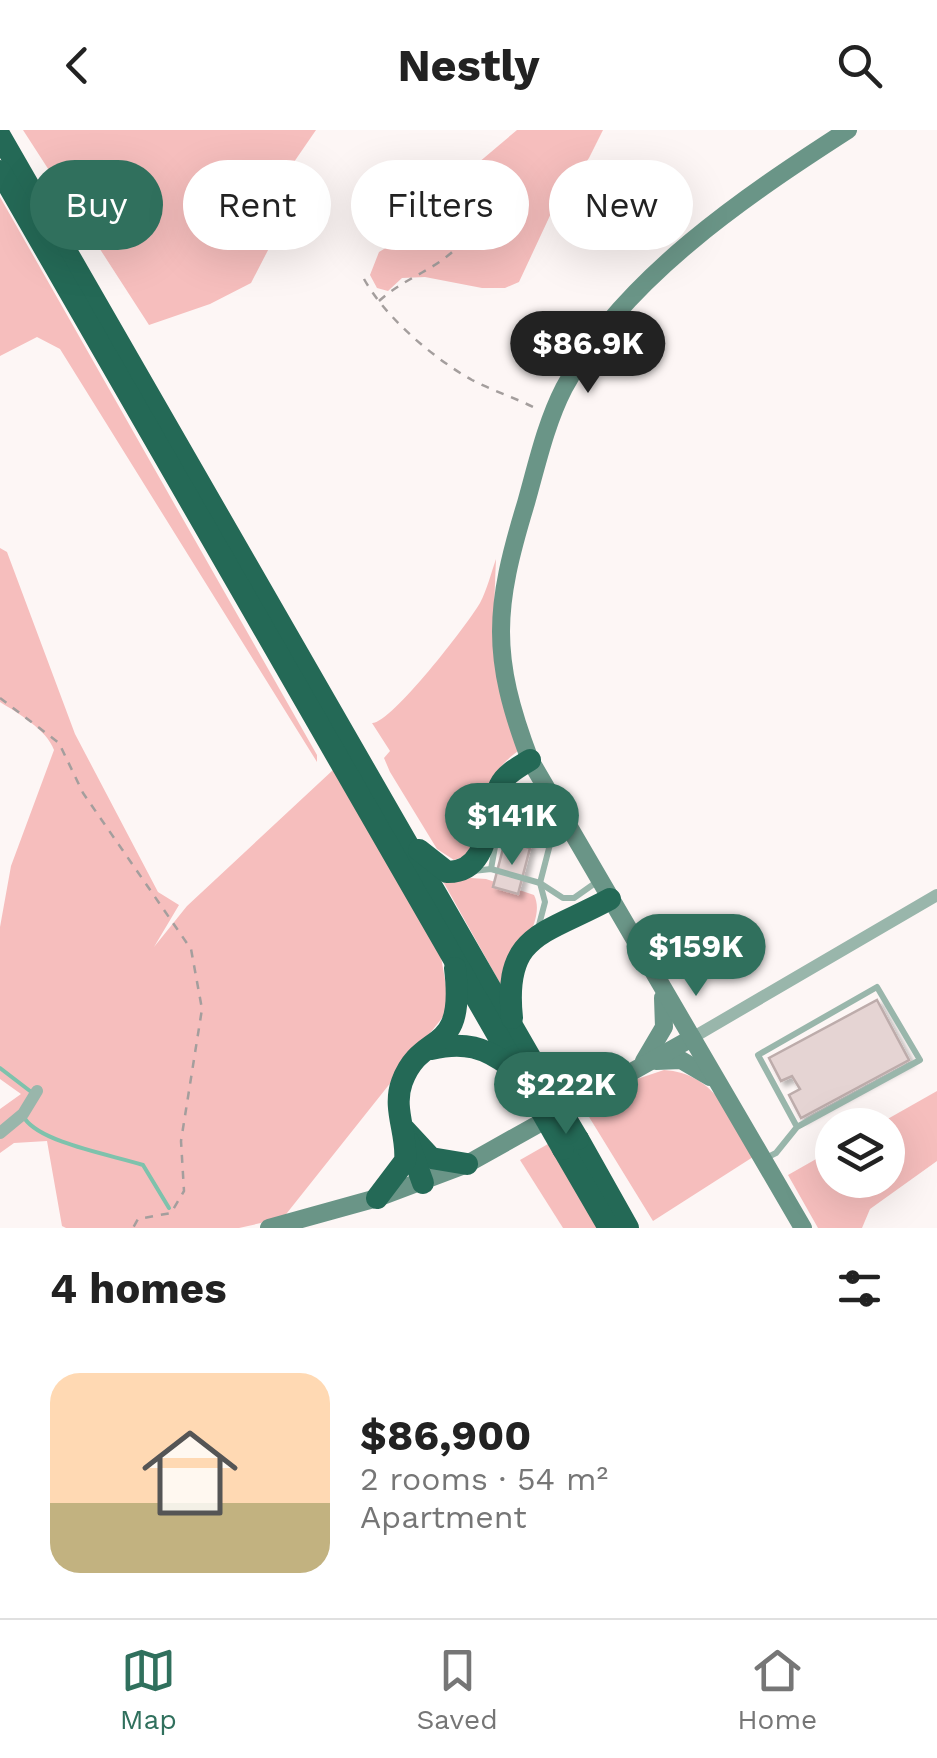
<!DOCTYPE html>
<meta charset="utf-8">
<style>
:root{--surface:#fff;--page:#f6f6f6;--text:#222;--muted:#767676;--line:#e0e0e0;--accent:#30705d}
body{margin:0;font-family:"Work Sans",sans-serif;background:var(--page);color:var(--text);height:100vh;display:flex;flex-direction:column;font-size:38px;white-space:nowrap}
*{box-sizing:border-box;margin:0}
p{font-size:32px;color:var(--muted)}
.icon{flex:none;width:55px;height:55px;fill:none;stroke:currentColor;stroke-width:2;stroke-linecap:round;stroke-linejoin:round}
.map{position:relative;height:1098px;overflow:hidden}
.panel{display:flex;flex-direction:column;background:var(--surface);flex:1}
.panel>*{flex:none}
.hud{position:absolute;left:30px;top:30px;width:878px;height:90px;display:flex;gap:20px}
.tools{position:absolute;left:815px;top:978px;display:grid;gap:20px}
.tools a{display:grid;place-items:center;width:90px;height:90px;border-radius:50%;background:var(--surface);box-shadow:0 10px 40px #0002;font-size:50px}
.price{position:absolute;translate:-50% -85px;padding:0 22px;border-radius:35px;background:var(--accent);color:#fff;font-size:32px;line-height:65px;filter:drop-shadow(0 2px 5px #0008)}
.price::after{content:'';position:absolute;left:50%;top:60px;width:30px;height:22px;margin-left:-15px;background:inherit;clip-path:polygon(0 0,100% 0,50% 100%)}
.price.active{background:#222;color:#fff}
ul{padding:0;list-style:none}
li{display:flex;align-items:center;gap:30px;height:250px;padding:0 50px}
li+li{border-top:2px solid var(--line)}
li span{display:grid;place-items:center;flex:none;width:280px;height:200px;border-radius:30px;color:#555}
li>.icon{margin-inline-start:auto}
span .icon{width:120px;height:120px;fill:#fffc;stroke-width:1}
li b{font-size:42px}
h2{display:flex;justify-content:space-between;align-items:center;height:120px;padding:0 50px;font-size:42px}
.chip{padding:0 35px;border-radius:45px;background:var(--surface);box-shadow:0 10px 40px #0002;font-size:35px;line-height:90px}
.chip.active{background:var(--accent);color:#fff}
header{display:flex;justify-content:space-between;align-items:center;height:130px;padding:0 50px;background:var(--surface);font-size:45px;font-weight:700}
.menu{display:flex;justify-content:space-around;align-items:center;height:140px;border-top:2px solid var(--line);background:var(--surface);font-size:28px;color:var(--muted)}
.menu a{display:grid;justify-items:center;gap:5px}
.menu .active{color:var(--accent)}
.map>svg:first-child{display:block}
.green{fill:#f6bebd}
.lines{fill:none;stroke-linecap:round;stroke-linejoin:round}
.stream{stroke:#7ec2ac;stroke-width:4}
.building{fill:#e5d4d3;stroke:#bdacab;stroke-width:2.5;filter:url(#shadow)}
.path{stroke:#a49e9d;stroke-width:2.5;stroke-dasharray:8 8;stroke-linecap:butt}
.lane{stroke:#99b6ab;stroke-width:6}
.street{stroke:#99b6ab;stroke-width:12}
.secondary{stroke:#6a9587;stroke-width:18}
.highway{stroke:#246956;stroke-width:22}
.highway-bridge{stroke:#246956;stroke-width:22}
</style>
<header><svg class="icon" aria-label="back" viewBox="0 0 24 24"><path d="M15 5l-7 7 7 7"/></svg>Nestly<svg class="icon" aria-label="search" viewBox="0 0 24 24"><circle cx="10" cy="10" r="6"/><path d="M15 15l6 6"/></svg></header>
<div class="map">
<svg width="937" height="1098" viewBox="0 0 937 1098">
<defs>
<filter id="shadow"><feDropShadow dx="4.5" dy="4.5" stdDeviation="2.5" flood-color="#0004"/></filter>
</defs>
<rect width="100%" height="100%" fill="#fdf6f5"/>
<g class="green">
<polygon points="23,0 316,0 294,32 280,97 251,153 210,174 149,195"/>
<polygon points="517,0 603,0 589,28 554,77 519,152 505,158 482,158 425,147 402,148 388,161 377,158 370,145 379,122 417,99 478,33"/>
<polygon points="0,67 317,625 317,632 60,219 37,207 0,226"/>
<path d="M0,418L7,422L75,604L158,762L179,775L154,817L187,776L333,640L441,827L450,878L283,1088L239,1098H66L62,1096L47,1011L14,1013L0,1023V979L21,964L0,949V797L11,736L54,620C47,600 18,583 0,572Z"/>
<path d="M496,429C493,496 491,558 519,620C513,625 505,631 501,637C481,664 496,719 454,730L437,719L390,642L384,628L390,621L372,593C391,594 467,495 480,473C487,460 491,443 496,429Z"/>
<path d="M440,746L486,749L534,765C547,790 513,832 501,855Z"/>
<path d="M664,940C715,943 731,987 753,1027L653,1091L586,982L634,950Z"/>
<polygon points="937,961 937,1031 870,1079 862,1098 818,1098 788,1045 832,1020 832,1050 888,1050 888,995 877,995"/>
<polygon points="548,1014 597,1098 563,1098 520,1030"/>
</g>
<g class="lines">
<g class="stream">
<polyline points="0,938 30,961"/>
<path d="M25,989C42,1013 112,1025 143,1035L169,1078"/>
</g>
</g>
<g class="building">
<polygon points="515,680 536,686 528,717 507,712"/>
<polygon points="505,711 530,718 518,764 493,757"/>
<polygon points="877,870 909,930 801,988 789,965 800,959 792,946 781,951 769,928"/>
</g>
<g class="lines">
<g class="path">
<path d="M364,149C386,188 433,228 472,250C493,261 516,268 537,279"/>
<path d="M379,171C411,142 445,140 473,98L471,69L458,48L465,39C488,43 482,63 495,79"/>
<polyline points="0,568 59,613 83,663 191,819 202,879 181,1011 184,1061 171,1083 138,1089 133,1098"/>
</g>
<g class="lane">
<polyline points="520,678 546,684 555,695 540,753 545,772 539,795"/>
<polyline points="491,739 497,706"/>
<polyline points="473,741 491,739 540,753 563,768 574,768 598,751"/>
<polyline points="764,1029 776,1023 797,997 920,930 877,857 758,925 797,997"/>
</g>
<g class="street">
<polyline points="692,908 937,765"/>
<polyline points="0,1003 23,984 37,961"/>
</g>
<g class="secondary">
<polyline points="644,931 664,897 663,868"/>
<polyline points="656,931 681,930 710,947"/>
<polyline points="269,1098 377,1068 467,1034 692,908"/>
<path d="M803,1098L530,630C490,525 494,478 526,373C537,334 546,293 564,258C622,149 747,65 848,0"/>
</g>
<g class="highway">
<polyline points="0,6 549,960"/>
<polyline points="0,41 535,970"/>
<path d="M419,720L447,742C492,743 486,683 500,655C505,644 519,637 530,630"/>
<path d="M512,888C503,803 544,805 610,769"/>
<path d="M431,919C464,911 485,917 511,937"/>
<polyline points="405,1000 431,1028 467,1034"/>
<polyline points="578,1009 628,1098"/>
<polyline points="408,1011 423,1053"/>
<polyline points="563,1019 609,1098"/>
<path d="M377,1068L405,1031C408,1004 392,979 402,952C422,898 466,929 455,838"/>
</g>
<g class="highway-bridge">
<polyline points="549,960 578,1009"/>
<polyline points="535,970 563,1019"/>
</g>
</g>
</svg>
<div class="tools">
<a><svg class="icon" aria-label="layers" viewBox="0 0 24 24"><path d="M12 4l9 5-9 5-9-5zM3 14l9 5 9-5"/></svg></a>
</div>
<b class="price active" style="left:588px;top:266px">$86.9K</b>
<b class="price" style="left:512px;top:738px">$141K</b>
<b class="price" style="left:696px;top:869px">$159K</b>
<b class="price" style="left:566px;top:1007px">$222K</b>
<div class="hud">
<a class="chip active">Buy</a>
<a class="chip">Rent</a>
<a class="chip">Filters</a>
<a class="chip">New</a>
</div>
</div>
<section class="panel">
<h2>4 homes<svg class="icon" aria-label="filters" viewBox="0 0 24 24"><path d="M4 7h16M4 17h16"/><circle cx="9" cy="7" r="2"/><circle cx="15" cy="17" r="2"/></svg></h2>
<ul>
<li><span style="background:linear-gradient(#ffd9b3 65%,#c2b280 0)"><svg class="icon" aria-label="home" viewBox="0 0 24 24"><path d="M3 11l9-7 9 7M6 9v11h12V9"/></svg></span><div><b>$86,900</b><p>2 rooms · 54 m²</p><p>Apartment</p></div></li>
</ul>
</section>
<nav class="menu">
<a class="active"><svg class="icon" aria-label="map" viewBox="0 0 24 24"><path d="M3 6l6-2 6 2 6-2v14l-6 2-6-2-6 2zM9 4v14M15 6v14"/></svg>Map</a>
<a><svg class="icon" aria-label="saved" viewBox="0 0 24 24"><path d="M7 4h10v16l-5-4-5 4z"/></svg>Saved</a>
<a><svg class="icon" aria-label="home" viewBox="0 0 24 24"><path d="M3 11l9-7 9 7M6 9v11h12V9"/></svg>Home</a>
</nav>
